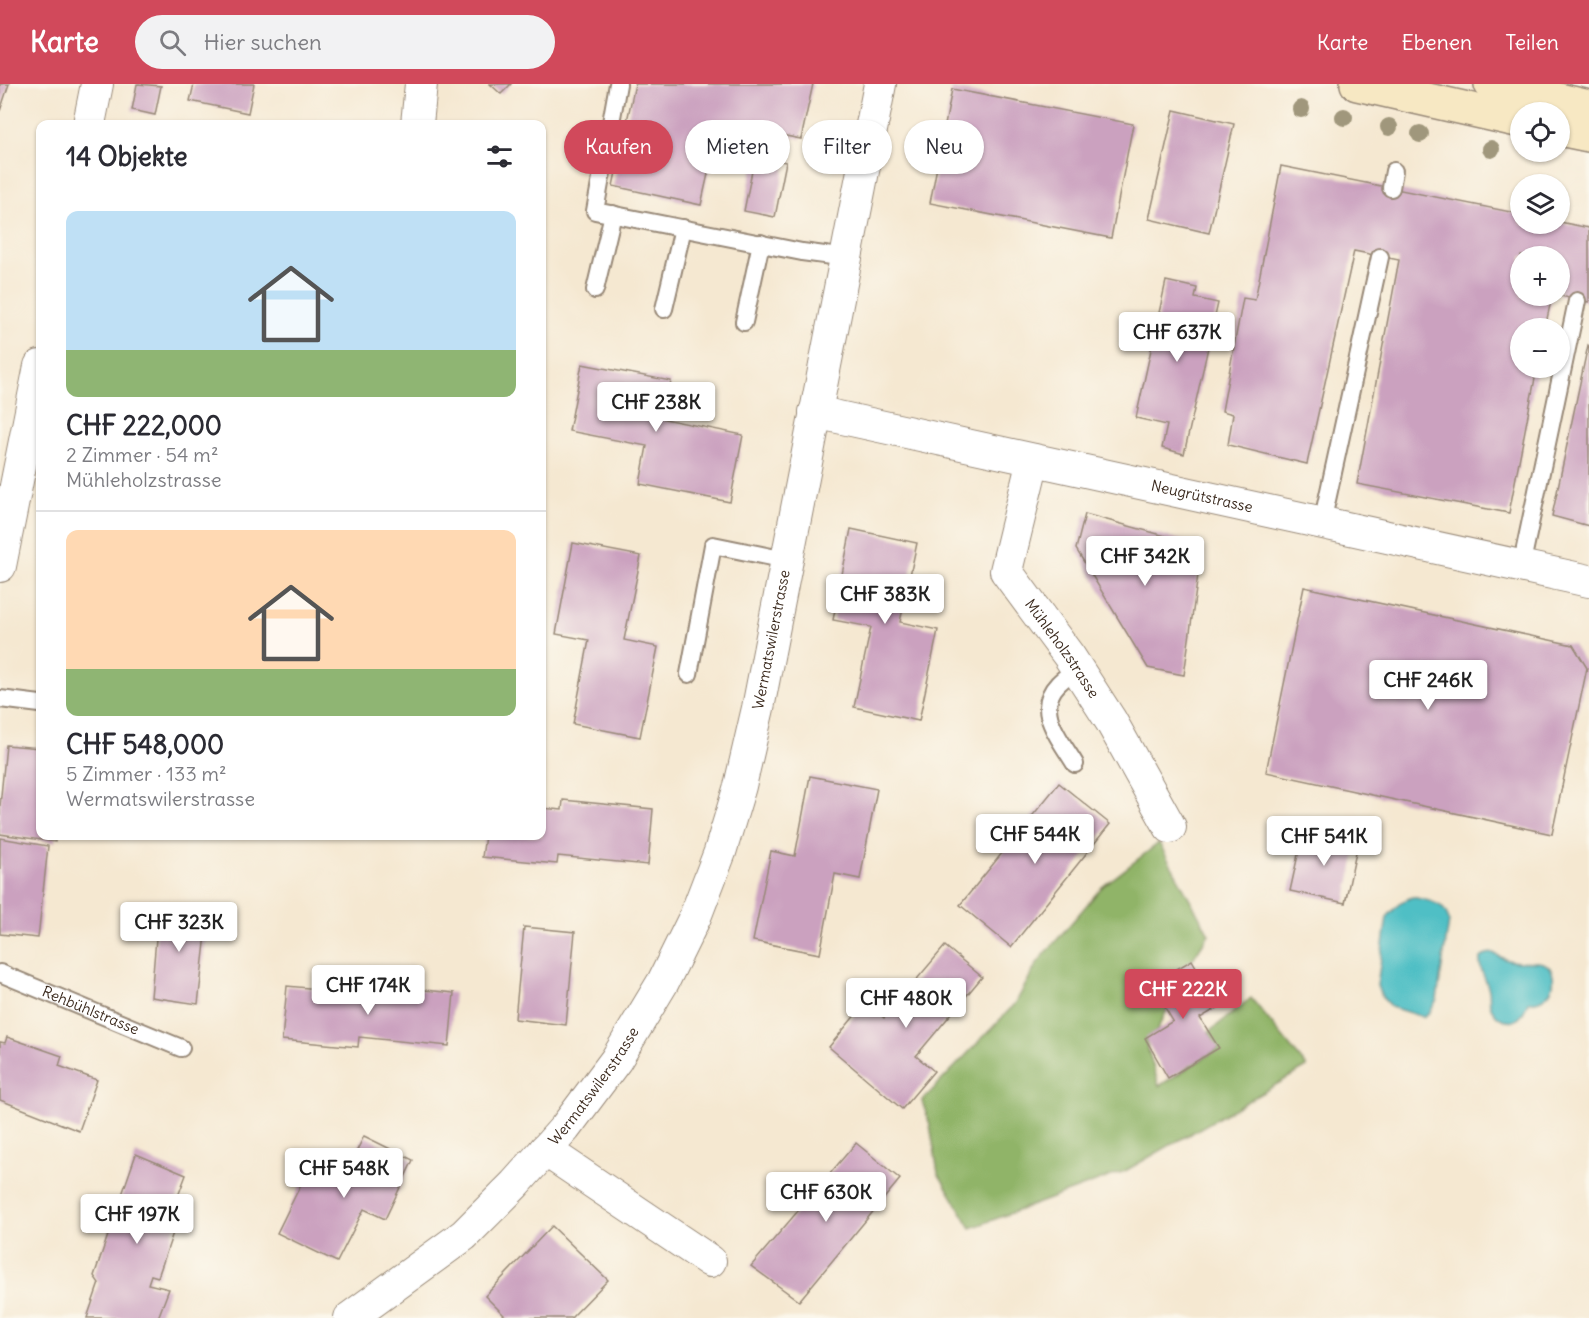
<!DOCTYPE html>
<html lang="de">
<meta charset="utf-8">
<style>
:root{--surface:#fff;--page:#f2f2f3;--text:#2b2b33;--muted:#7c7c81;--line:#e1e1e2;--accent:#d1495b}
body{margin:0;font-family:Delius,sans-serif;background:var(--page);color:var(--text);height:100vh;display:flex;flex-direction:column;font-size:22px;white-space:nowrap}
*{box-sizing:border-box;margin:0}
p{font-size:20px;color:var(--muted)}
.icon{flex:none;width:33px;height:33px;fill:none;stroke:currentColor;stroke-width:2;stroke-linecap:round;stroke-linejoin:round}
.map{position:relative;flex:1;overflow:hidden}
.drawer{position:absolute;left:36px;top:36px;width:510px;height:720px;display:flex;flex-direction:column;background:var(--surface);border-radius:12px;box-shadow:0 2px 4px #0004}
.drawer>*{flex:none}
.banner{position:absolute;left:564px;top:36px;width:570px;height:54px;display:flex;gap:12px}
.buttons{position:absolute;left:1510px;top:18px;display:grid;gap:12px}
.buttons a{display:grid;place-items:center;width:60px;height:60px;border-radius:50%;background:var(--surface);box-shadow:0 2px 4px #0004;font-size:30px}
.price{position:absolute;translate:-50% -51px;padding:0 14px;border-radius:6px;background:#fff;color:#222;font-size:20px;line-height:39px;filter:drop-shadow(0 2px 3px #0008)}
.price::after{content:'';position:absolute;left:50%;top:36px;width:18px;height:14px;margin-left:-9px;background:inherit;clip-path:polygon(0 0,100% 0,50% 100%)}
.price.active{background:var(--accent);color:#fff}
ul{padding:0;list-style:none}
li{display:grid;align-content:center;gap:12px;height:318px;padding:0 30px}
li+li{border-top:2px solid var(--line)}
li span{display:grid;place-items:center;height:186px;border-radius:12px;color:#555}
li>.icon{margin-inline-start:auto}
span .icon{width:108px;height:108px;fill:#fffc;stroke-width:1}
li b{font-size:26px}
h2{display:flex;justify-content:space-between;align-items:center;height:72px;padding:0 30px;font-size:26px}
.tag{padding:0 21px;border-radius:27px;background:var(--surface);box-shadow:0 2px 4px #0004;font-size:21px;line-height:54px}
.tag.active{background:var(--accent);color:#fff}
header{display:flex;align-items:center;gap:36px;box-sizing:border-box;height:84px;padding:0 30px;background:var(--accent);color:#fff}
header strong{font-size:28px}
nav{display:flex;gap:33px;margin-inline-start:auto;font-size:21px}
.search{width:420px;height:54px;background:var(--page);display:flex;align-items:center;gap:15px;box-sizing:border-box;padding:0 21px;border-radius:33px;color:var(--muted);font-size:22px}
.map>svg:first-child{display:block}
.forest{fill:#90b468;stroke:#666f43;stroke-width:1.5}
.water{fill:#50bfc5;stroke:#467472;stroke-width:1.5}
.building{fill:#cba1bf}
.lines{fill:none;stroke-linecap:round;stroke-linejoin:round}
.service-casing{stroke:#988978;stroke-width:20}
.minor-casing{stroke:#988978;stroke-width:34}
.secondary-casing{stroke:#988978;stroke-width:36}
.service{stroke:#fff;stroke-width:16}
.minor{stroke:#fff;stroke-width:32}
.secondary{stroke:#f7e8c3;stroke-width:33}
.tree{fill:#a0977b}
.labels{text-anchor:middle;stroke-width:6;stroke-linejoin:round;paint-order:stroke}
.street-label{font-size:15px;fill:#3b2a1e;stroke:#fbf7ec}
</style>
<header>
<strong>Karte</strong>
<div class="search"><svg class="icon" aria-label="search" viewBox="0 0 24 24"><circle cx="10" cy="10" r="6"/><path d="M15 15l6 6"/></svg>Hier suchen</div>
<nav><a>Karte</a><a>Ebenen</a><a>Teilen</a></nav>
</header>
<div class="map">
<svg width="1589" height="1234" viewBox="0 0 1589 1234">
<rect width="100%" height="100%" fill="#fbf7ec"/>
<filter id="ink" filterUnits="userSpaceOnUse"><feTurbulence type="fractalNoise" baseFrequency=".0167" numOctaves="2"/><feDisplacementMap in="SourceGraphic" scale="12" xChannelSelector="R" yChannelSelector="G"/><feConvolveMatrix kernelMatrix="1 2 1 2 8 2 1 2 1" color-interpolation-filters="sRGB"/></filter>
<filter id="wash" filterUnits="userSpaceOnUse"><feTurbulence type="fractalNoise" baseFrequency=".008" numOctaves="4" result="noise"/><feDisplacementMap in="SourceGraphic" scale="24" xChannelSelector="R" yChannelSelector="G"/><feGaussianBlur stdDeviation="1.35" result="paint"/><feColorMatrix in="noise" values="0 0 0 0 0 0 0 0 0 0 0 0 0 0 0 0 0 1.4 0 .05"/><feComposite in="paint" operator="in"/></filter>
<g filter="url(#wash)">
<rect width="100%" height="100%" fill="#f5e8d1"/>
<polygon class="forest" points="1159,759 1209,850 1192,876 1156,948 1145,955 1159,1002 1218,965 1209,948 1251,914 1307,983 1125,1087 971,1144 938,1089 930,1041 922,1017 1015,920 1038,878 1102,803"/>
<g class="water">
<path d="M1412,813C1430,818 1444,816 1449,837L1437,915L1430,928L1423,933L1391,923L1382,913L1377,902L1387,833L1401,818Z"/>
<path d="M1493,869C1501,874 1509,878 1519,878C1532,879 1550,873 1553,892C1554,898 1553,904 1549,909C1543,916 1537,917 1528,918C1525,923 1524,930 1519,934C1509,943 1493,932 1490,920C1489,916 1490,911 1489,906C1486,894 1479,887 1480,875L1486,870Z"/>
</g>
<g id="blocks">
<g class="building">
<polygon points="0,0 9,0 0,27"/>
<polygon points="137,0 161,2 155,31 132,26"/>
<polygon points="194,0 254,0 248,29 190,17"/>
<polygon points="490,0 511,0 501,10"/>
<polygon points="635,0 813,0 801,55 756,46 753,58 717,50 701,121 613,102"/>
<polygon points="952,5 1133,40 1111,154 930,119"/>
<polygon points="1174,26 1234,40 1209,149 1149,135"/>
<polygon points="755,72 786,78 775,133 744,127"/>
<polygon points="1281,82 1521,130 1521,140 1560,140 1560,138 1589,144 1589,218 1560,212 1560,172 1521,172 1521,212 1552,212 1545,244 1521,244 1521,284 1537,284 1509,429 1357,400 1399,176 1354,167 1307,380 1228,361 1233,330 1222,327 1243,214 1255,216"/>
<polygon points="1166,197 1197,204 1195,214 1218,219 1184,370 1162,364 1167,341 1136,334"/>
<polygon points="1588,261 1589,262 1589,442 1552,432"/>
<polygon points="582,280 671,297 664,335 743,351 730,418 640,400 647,362 569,347"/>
<polygon points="1085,430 1202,462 1184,591 1148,584 1076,465"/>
<polygon points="851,445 917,459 900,538 938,546 919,637 854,623 871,543 833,536"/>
<polygon points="573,459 641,472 624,556 658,563 640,653 573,640 589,556 556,550"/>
<polygon points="1304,503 1573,561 1587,584 1552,750 1266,688"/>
<polygon points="6,661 40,664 40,752 55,752 55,758 0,750 0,722"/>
<polygon points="810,692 877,705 860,795 835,790 820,870 753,857 771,767 795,772"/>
<polygon points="1059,699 1110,740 1011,863 960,821"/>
<polygon points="563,716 653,725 648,781 558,772 557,780 482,773 485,752 542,752 542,724 562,726"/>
<polygon points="1303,748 1358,759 1345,819 1290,807"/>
<polygon points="0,754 48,762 38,854 0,850"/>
<polygon points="159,819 209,824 198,920 151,913"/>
<polygon points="524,843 575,848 566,941 515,935"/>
<polygon points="945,862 982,893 916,972 934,987 902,1025 829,963 866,918 884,934"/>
<polygon points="1192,876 1219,923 1200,934 1219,964 1168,994 1145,954 1173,937 1151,900"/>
<polygon points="364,900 454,909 449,962 359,953 358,963 282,956 287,902 363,909"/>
<polygon points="7,953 62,972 59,982 97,996 79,1047 0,1016 0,958 5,959"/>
<polygon points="364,1052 413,1076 385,1135 364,1125 337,1178 277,1149 310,1082 342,1097"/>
<polygon points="856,1059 900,1095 799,1217 751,1182"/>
<polygon points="136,1070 186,1091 175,1120 165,1116 162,1127 178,1134 158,1193 151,1191 148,1200 169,1205 158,1234 87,1234 99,1199 94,1192"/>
<polygon points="552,1142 608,1196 571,1234 507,1234 485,1212"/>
</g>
</g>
</g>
<g filter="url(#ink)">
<use href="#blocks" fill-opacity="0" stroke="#988978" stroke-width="1.5"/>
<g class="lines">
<defs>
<g id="service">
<polyline points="618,0 595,127 802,168 847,174"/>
<polyline points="1391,104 1394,87"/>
<polyline points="595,206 613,130"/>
<polyline points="664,225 683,144"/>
<polyline points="744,238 761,159"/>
<polyline points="1322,439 1380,173"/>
<polyline points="1521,483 1577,217"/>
<polyline points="689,590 713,461 786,476"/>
<polyline points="0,615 40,620"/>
<path d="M1075,680C1061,656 1033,626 1058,600C1064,594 1071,589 1077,584"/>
<path id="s1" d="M0,889L181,964"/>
</g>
<g id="minor">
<polyline points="89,40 97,0"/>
<polyline points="417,40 421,0"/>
<path id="s2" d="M815,328L1589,497"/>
<path id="s3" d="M1033,376L1006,487L1069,572L1111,637L1170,743"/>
<polyline points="0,482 40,282"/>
<polyline points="545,1066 710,1177"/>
<path id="s4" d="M350,1234L464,1151L515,1100L565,1044L616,976L663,898L695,833L720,768L740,702L758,624L880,0"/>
</g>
<g id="secondary">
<polyline points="1357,0 1521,37"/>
<polyline points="1491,0 1589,23"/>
<polyline points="1560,45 1589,51"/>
</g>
</defs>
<use href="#service" class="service-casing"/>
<use href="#minor" class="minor-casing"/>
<use href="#secondary" class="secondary-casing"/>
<use href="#service" class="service"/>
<use href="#minor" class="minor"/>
<use href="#secondary" class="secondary"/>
</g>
<g class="tree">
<circle cx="1301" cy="25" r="9"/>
<circle cx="1344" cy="33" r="9"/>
<circle cx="1389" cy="43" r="9"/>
<circle cx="1420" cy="50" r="9"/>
<circle cx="1491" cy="65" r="9"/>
</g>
</g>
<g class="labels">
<g class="street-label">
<text dy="5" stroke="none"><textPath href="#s2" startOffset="396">Neugrütstrasse</textPath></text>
<text dy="5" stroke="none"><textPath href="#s4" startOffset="825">Wermatswilerstrasse</textPath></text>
<text dy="5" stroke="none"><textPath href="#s3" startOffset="210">Mühleholzstrasse</textPath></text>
<text dy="5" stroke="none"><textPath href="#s1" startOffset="98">Rehbühlstrasse</textPath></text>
<text dy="5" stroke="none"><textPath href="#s4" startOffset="339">Wermatswilerstrasse</textPath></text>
</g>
</g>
</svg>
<div class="buttons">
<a><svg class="icon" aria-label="locate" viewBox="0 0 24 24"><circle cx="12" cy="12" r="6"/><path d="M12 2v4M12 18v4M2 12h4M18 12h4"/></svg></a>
<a><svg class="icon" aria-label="layers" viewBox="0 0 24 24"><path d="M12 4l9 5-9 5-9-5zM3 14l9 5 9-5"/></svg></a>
<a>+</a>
<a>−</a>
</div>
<b class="price" style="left:1177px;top:279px">CHF 637K</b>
<b class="price" style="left:656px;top:349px">CHF 238K</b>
<b class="price" style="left:1145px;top:503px">CHF 342K</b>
<b class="price" style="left:885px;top:541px">CHF 383K</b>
<b class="price" style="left:1428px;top:627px">CHF 246K</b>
<b class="price" style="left:1035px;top:781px">CHF 544K</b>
<b class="price" style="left:1324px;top:783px">CHF 541K</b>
<b class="price" style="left:179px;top:869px">CHF 323K</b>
<b class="price" style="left:368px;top:932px">CHF 174K</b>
<b class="price active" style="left:1183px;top:936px">CHF 222K</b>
<b class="price" style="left:906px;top:945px">CHF 480K</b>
<b class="price" style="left:344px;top:1115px">CHF 548K</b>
<b class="price" style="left:826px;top:1139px">CHF 630K</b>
<b class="price" style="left:137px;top:1161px">CHF 197K</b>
<div class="banner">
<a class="tag active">Kaufen</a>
<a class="tag">Mieten</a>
<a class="tag">Filter</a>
<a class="tag">Neu</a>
</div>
<section class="drawer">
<h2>14 Objekte<svg class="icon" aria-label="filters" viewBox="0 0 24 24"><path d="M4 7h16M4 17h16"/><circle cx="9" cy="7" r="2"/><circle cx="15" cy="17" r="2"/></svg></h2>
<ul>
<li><span style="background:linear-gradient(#bfe0f5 75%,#8fb573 0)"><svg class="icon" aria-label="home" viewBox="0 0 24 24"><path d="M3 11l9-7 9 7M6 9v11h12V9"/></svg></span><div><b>CHF 222,000</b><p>2 Zimmer · 54 m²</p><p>Mühleholzstrasse</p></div></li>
<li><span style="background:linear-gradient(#ffd9b3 75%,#8fb573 0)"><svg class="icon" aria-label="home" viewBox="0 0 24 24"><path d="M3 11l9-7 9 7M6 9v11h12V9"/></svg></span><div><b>CHF 548,000</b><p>5 Zimmer · 133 m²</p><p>Wermatswilerstrasse</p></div></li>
</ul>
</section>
</div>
